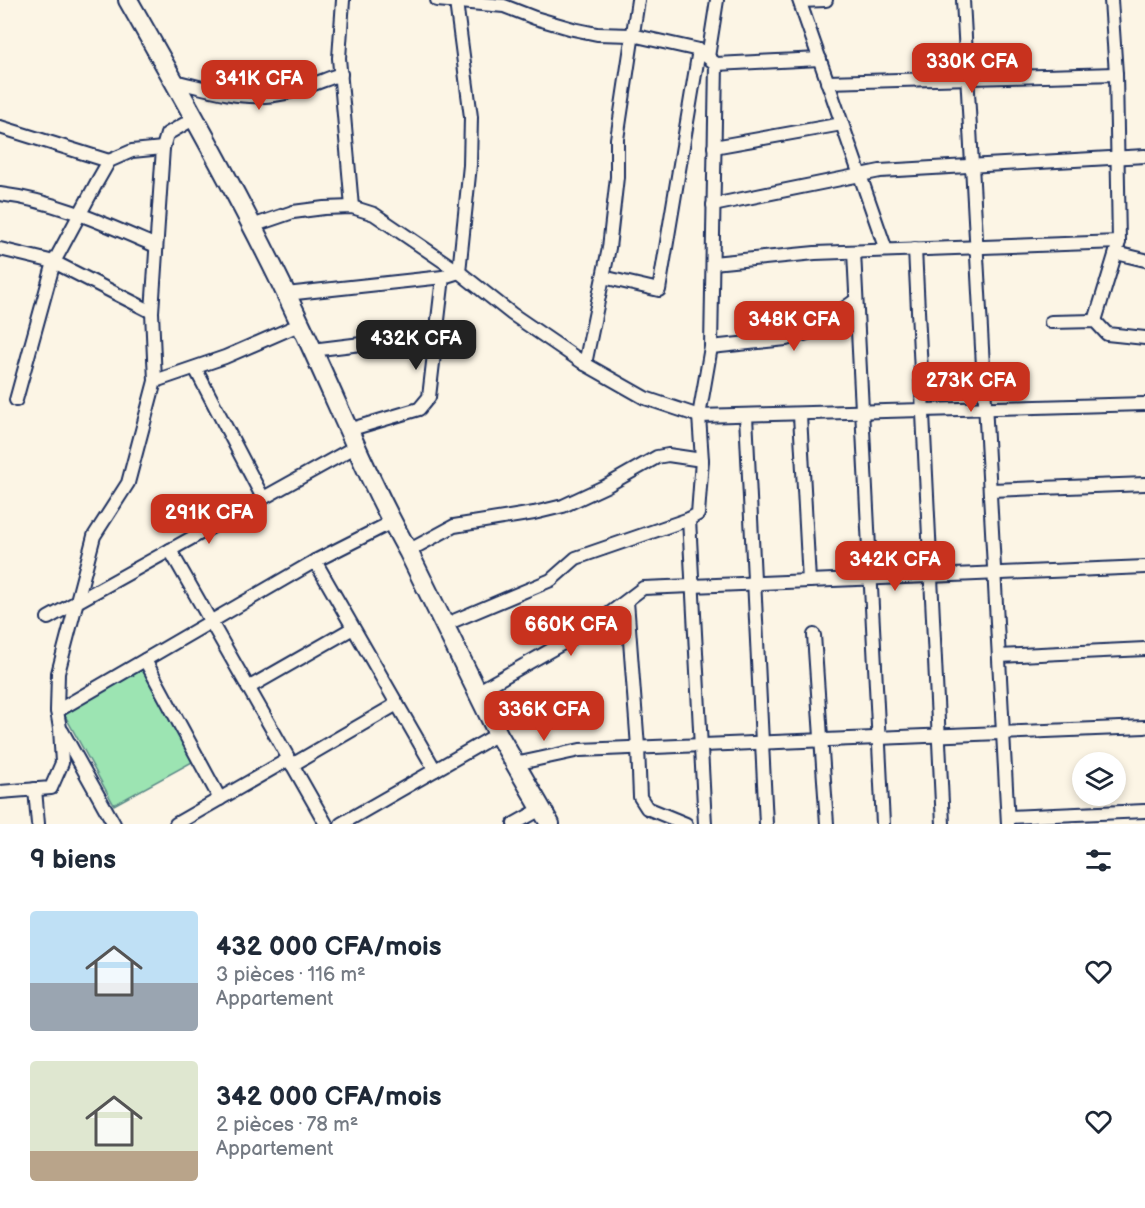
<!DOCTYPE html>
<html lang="fr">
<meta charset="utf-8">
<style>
:root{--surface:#fff;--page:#f6f6f7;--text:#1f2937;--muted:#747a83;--accent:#c8321e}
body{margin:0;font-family:"Balsamiq Sans",sans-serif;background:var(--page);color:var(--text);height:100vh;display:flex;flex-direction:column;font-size:22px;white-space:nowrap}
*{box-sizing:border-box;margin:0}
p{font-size:20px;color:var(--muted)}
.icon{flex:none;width:33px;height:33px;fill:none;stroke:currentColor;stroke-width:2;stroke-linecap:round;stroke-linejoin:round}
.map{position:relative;height:824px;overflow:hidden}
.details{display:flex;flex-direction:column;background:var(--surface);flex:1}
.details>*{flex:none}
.fabs{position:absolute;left:1072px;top:752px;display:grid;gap:12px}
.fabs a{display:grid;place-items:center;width:54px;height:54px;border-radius:50%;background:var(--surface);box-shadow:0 3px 9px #0003;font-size:30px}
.price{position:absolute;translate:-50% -51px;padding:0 14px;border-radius:12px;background:var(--accent);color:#fff;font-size:20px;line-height:39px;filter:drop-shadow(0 2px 3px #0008)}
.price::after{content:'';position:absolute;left:50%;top:36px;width:18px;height:14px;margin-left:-9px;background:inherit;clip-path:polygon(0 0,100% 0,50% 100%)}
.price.active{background:#222;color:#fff}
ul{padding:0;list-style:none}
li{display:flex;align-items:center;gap:18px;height:150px;padding:0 30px}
li span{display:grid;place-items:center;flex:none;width:168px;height:120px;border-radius:6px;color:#555}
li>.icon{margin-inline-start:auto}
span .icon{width:72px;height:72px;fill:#fffc;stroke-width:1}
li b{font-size:26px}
h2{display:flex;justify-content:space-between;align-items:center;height:72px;padding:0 30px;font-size:26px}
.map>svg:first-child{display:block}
.green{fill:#9ce4b2;stroke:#5c8a88;stroke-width:1.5}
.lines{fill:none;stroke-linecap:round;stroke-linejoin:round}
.street-casing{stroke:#1b2f5e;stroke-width:16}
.secondary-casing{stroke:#1b2f5e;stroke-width:22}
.street{stroke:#fcf5e5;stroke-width:12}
.secondary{stroke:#fcf5e5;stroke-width:18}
</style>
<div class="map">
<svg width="1145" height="824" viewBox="0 0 1145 824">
<rect width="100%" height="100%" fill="#fcf5e5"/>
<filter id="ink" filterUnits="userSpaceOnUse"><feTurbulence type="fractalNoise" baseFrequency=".0167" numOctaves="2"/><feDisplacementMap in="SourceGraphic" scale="12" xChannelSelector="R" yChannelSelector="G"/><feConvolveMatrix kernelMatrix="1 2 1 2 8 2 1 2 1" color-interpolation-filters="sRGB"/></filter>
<g filter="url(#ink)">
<polygon class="green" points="144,669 194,761 114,805 63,712"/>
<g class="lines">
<defs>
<g id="street">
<polyline points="343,0 339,58 352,207"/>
<polyline points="437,0 504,6 535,18 573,29 597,34 632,35 699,50 716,64 820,59"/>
<polyline points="799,0 886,250"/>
<polyline points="963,0 1008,824"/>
<polyline points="800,1 826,0"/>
<polyline points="708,57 717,0"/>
<path d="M174,81C204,88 234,98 265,96C291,95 317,82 341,74"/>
<polyline points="827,82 1116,74"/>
<polyline points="0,127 109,161"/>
<polyline points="714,147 842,124"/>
<path d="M0,194C56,201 105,224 156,246"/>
<polyline points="713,205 880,171 1145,156"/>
<polyline points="252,226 293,212 324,208 352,207 374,214 459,272 512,314 585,364 645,398 699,416 1145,404"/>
<polyline points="0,249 54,262 152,312"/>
<polyline points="915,249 943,824"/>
<polyline points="854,252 883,824"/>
<polyline points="1116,253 1145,260"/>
<polyline points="713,263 815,253 1119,242"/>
<polyline points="603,277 659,290 699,50"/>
<polyline points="286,294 443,277 459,272 470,165 471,117 456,2"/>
<polyline points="1095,321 1119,242 1116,74 1111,0"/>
<polyline points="1051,322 1095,321 1107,334 1145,338"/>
<polyline points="711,347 786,339 811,332 856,300"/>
<polyline points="312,350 435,335"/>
<polyline points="585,364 609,248 617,177 617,139 638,0"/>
<polyline points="195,368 263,498"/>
<polyline points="155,381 225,357 301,324"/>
<polyline points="16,400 54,262 97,182 109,161 132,151 163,148"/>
<polyline points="800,415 809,581"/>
<polyline points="746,416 766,824"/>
<polyline points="348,430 419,409 429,397 443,277"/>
<polyline points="990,490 1145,484"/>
<polyline points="689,519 705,824"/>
<polyline points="170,550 326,824"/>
<polyline points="408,551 454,526 534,513 563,506 606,486 657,457 668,455 702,460"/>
<polyline points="315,561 435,770"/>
<polyline points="627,601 638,747 640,797 647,808 686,824"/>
<polyline points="48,618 355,447"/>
<polyline points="444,625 551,580 576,558 689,519 698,514 702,460 699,416 711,347 716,64"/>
<polyline points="814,635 827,824"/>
<polyline points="999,656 1145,649"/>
<polyline points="145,660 220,799"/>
<polyline points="248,688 353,628"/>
<polyline points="477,692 593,626 643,588 1145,567"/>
<polyline points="57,711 315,561 392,522"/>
<polyline points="62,731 114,824"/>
<polyline points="515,764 580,750 1145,727"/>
<polyline points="292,765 397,704"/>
<polyline points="35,789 38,824"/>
<polyline points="0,792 51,788 62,763 60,728 57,711 58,673 94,536 128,483 155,381 152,312 163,148 167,134 195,118"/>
<polyline points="1008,817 1145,811"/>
<polyline points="176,824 289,759"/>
<polyline points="341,824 498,734"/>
<polyline points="514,824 541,809"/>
</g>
<path id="secondary" d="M128,0C189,107 249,214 301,325C337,401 367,478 408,551L498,734L550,824"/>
</defs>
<use href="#street" class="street-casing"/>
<use href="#secondary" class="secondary-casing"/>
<use href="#street" class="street"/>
<use href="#secondary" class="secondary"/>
</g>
</g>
</svg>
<div class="fabs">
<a><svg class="icon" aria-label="layers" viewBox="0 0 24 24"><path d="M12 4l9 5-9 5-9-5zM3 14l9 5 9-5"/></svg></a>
</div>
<b class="price" style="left:972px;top:94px">330K CFA</b>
<b class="price" style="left:259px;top:111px">341K CFA</b>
<b class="price" style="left:794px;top:352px">348K CFA</b>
<b class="price active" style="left:416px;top:371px">432K CFA</b>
<b class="price" style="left:971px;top:413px">273K CFA</b>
<b class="price" style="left:209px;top:545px">291K CFA</b>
<b class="price" style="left:895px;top:592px">342K CFA</b>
<b class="price" style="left:571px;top:657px">660K CFA</b>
<b class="price" style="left:544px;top:742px">336K CFA</b>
</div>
<section class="details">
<h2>9 biens<svg class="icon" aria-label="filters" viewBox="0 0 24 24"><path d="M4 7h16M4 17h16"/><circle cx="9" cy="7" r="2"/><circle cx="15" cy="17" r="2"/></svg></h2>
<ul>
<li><span style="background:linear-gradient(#bfe0f5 60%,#9aa5b1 0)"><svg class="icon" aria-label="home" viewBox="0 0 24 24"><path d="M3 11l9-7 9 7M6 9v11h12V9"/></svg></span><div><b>432 000 CFA/mois</b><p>3 pièces · 116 m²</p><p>Appartement</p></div><svg class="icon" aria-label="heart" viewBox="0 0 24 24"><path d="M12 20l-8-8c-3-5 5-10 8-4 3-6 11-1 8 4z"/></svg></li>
<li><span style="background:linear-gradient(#dfe7d0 75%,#b9a48a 0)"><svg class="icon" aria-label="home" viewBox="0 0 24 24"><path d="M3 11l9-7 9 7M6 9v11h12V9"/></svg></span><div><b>342 000 CFA/mois</b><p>2 pièces · 78 m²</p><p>Appartement</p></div><svg class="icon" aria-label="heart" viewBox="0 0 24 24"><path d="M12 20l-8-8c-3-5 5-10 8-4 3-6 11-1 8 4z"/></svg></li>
</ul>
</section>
